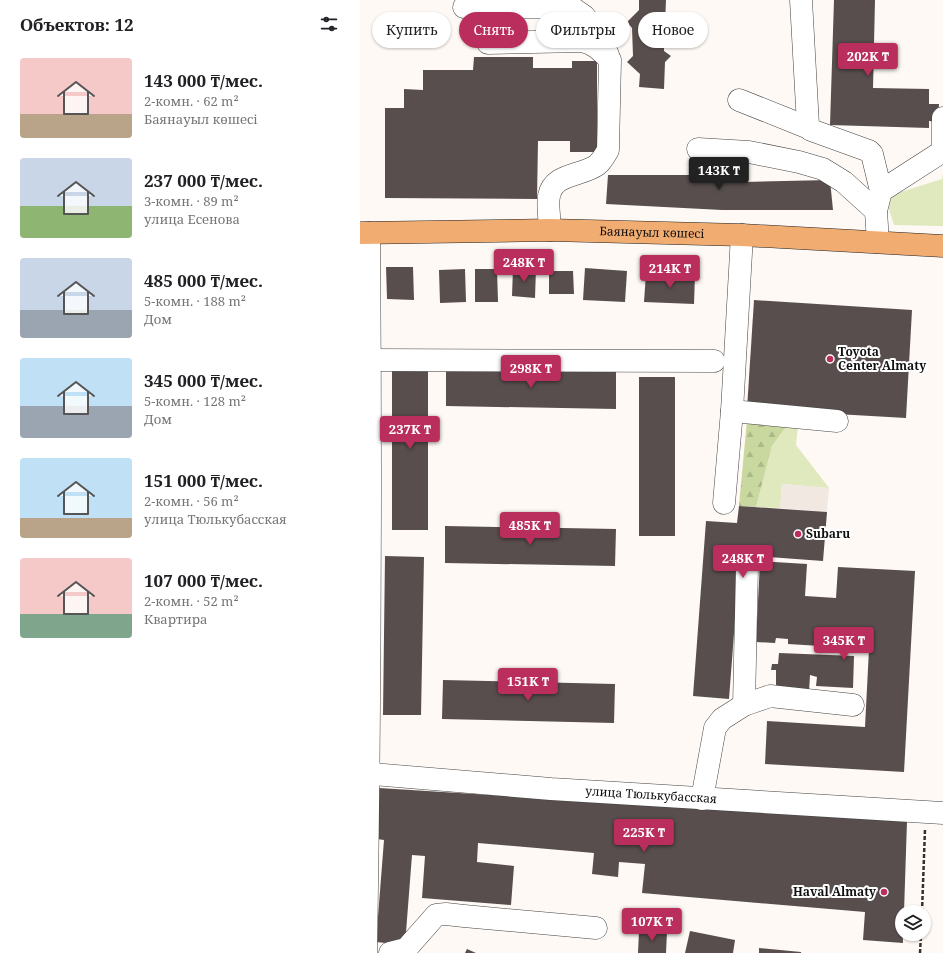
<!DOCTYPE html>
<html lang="ru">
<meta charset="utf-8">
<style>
:root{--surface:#fff;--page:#f2f2f2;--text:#202124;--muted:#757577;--accent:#ba2e5d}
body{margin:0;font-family:"Noto Serif",serif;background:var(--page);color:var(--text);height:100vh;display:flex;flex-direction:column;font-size:15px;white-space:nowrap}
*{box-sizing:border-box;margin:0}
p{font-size:13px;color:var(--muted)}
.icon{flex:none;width:22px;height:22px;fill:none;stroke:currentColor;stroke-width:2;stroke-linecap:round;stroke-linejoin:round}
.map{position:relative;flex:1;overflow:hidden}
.panel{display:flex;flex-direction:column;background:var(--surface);width:360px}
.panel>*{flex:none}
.banner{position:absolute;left:12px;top:12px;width:380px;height:36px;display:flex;gap:8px}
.tools{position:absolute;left:535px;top:905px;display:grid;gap:8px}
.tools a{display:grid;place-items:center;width:36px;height:36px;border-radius:50%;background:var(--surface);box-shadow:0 1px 3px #0004;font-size:20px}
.price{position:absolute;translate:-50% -34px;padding:0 9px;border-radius:4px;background:var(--accent);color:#fff;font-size:13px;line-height:26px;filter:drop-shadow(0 1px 2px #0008)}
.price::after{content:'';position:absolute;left:50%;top:24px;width:12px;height:9px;margin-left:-6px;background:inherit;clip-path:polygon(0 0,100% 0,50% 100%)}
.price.current{background:#222;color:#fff}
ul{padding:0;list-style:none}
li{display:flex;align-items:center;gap:12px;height:100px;padding:0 20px}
li span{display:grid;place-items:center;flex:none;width:112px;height:80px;border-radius:4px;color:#555}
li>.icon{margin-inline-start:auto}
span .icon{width:48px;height:48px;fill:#fffc;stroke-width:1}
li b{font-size:17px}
h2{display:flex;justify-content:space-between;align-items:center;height:48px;padding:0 20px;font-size:17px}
.tag{padding:0 14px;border-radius:18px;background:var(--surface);box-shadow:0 1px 3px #0004;font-size:14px;line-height:36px}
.tag.current{background:var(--accent);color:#fff}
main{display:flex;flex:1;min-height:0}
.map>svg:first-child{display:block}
.grass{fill:#e0e8be}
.forest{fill:url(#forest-firs)}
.plaza{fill:#f0e8e1}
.building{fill:#584e4d}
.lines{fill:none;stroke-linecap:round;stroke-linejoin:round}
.minor-casing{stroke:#434343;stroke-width:23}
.major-casing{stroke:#212121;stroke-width:23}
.path{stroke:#323232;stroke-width:2.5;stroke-dasharray:4 2;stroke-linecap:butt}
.minor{stroke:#fff;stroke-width:22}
.major{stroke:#f1ac71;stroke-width:22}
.poi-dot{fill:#ba2e5d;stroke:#fff;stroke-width:1.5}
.labels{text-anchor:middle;stroke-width:4;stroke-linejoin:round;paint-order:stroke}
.street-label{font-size:12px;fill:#101010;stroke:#fff}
.poi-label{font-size:12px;font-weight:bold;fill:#101010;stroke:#fff;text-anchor:start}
</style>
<main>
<section class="panel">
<h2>Объектов: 12<svg class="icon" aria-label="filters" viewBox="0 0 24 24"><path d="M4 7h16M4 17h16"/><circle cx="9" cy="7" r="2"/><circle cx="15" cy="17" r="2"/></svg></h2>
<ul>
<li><span style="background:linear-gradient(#f6c9c9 70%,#b9a48a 0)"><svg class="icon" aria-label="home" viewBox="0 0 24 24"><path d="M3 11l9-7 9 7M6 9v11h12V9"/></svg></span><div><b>143 000 ₸/мес.</b><p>2-комн. · 62 m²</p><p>Баянауыл көшесі</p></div></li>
<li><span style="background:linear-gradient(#c9d6e8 60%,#8fb573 0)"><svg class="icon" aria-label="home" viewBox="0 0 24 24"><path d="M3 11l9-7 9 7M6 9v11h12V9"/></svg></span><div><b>237 000 ₸/мес.</b><p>3-комн. · 89 m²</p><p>улица Есенова</p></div></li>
<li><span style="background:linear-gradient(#c9d6e8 65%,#9aa5b1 0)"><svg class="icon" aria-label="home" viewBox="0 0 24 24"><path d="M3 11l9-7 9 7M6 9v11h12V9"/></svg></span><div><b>485 000 ₸/мес.</b><p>5-комн. · 188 m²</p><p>Дом</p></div></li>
<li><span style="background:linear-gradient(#bfe0f5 60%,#9aa5b1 0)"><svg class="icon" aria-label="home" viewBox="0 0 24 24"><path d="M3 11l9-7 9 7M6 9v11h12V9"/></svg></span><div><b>345 000 ₸/мес.</b><p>5-комн. · 128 m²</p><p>Дом</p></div></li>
<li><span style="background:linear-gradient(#bfe0f5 75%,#b9a48a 0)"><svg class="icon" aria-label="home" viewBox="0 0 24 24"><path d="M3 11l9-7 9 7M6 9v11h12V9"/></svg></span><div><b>151 000 ₸/мес.</b><p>2-комн. · 56 m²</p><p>улица Тюлькубасская</p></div></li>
<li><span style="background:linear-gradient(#f6c9c9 70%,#7fa58c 0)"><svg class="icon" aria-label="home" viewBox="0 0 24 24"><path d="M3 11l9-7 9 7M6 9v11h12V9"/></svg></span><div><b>107 000 ₸/мес.</b><p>2-комн. · 52 m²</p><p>Квартира</p></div></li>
</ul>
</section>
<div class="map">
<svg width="583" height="953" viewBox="0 0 583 953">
<defs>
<pattern id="forest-firs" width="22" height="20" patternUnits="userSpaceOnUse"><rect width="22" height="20" fill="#c9d89e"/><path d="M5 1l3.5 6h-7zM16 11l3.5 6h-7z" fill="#acb887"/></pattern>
</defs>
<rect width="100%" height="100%" fill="#fef9f4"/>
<g class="grass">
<polygon points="583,173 583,226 534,225 525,197 582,179"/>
<polygon points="428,424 438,426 436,445 469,488 422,484 420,508 396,507 412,446"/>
</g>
<polygon class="forest" points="387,420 428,424 412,446 396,507 379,506"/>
<polygon class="plaza" points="422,484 469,488 467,512 420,508"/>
<g class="building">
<polygon points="279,0 306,0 305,24 311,29 304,35 304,51 311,56 305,62 304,89 279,87 280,74 267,62 273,56 272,28 267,22 279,10"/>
<polygon points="474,0 515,0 513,88 569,89 569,104 579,104 578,122 569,121 569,128 470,125"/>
<polygon points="114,57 173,57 173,68 212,68 212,61 237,61 237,152 210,152 210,141 178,141 177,199 25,198 25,108 44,108 44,89 63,90 63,70 113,70"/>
<polygon points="349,156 384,158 384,182 470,180 473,210 362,210 246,204 248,175 349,175"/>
<polygon points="26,267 53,267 54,300 27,299"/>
<polygon points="153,268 176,268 175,298 152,296"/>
<polygon points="225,268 267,271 265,302 223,300"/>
<polygon points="105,269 106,302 80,303 79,270"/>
<polygon points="115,269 137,269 138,302 115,302"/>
<polygon points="189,271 213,271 214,294 189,294"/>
<polygon points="286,273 335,275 334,304 284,302"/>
<polygon points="394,300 552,310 546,418 387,409"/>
<polygon points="86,370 256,372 256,409 86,406"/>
<rect x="32" y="371" width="36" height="159"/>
<rect x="279" y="377" width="36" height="159"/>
<polygon points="379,506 467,512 463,561 380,555 369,699 333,696 346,521 377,523"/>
<polygon points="85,526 256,529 255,566 85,563"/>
<polygon points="25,556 64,557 61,715 23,715"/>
<polygon points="400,561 447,564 445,596 476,598 478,567 555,571 544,772 405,764 407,721 505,727 509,649 428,644 428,639 416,638 415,643 396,642"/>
<polygon points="419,653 494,656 493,688 456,686 457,677 450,675 449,692 416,691 416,670 411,670 412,664 418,664"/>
<polygon points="83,680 255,684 254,723 82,719"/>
<polygon points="19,788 547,821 544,912 542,912 543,943 503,940 505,912 282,893 285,864 259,862 258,877 232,874 234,853 118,843 117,862 154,866 151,905 62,898 65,856 52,855 45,945 16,942 24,840 17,839"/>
<polygon points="279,931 307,932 306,953 278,953"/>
<polygon points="330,931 375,940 373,953 325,953"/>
<polygon points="399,948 441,952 441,953 399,953"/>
<polygon points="107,949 116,953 105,953"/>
</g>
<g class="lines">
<defs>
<g id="minor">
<polyline points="441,0 448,125 451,130 509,151 512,154 521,191 516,211 518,242"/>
<polyline points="104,7 211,7 224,16 233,27 248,55"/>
<path d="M128,43L222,41C235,44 241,51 250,60L248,150C245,155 242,161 237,165C222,176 193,173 189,196C187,205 190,220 190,230"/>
<polyline points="379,100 449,128"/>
<polyline points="338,149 389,152 439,162 463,169 484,182 516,211"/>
<polyline points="521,191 580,153 583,150 583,118"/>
<polyline points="10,360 354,361"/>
<polyline points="372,411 477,421"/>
<polyline points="364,503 372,411 382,235"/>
<polyline points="384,705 387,567"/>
<path id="s1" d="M0,773L191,789L583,813"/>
<polyline points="342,799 355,728 362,719 384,705 410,696 493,705"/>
<path d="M6,953C10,713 11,473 9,233"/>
<polyline points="30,953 46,949 76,915 86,914 104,916 236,928"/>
</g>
<g id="major">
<path id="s2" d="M0,233L190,230L382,235L583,246"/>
</g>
</defs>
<use href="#minor" class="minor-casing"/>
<use href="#major" class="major-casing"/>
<g class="path">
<polyline points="562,912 565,829"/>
<polyline points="560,953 561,934"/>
</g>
<use href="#minor" class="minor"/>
<use href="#major" class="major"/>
</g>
<g class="poi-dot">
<circle cx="470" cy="359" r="4"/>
<circle cx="438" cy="534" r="4"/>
<circle cx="524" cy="892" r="4"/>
</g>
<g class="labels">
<g class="street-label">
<text dy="4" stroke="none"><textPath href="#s2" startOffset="292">Баянауыл көшесі</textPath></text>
<text dy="4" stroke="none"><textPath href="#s1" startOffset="292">улица Тюлькубасская</textPath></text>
</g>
<g class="poi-label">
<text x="478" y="356">Toyota<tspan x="478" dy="14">Center Almaty</tspan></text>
<text x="446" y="538">Subaru</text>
<text x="516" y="896" text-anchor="end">Haval Almaty</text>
</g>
</g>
</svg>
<div class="tools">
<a><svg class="icon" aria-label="layers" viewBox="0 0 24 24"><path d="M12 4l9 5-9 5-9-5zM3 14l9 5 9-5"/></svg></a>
</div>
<b class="price" style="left:508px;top:77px">202K ₸</b>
<b class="price current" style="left:359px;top:191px">143K ₸</b>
<b class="price" style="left:164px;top:283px">248K ₸</b>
<b class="price" style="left:310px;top:289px">214K ₸</b>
<b class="price" style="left:171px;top:389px">298K ₸</b>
<b class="price" style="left:50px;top:450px">237K ₸</b>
<b class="price" style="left:170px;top:546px">485K ₸</b>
<b class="price" style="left:383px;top:579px">248K ₸</b>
<b class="price" style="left:484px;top:661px">345K ₸</b>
<b class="price" style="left:168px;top:702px">151K ₸</b>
<b class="price" style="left:284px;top:853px">225K ₸</b>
<b class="price" style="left:292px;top:942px">107K ₸</b>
<div class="banner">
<a class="tag">Купить</a>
<a class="tag current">Снять</a>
<a class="tag">Фильтры</a>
<a class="tag">Новое</a>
</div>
</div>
</main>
